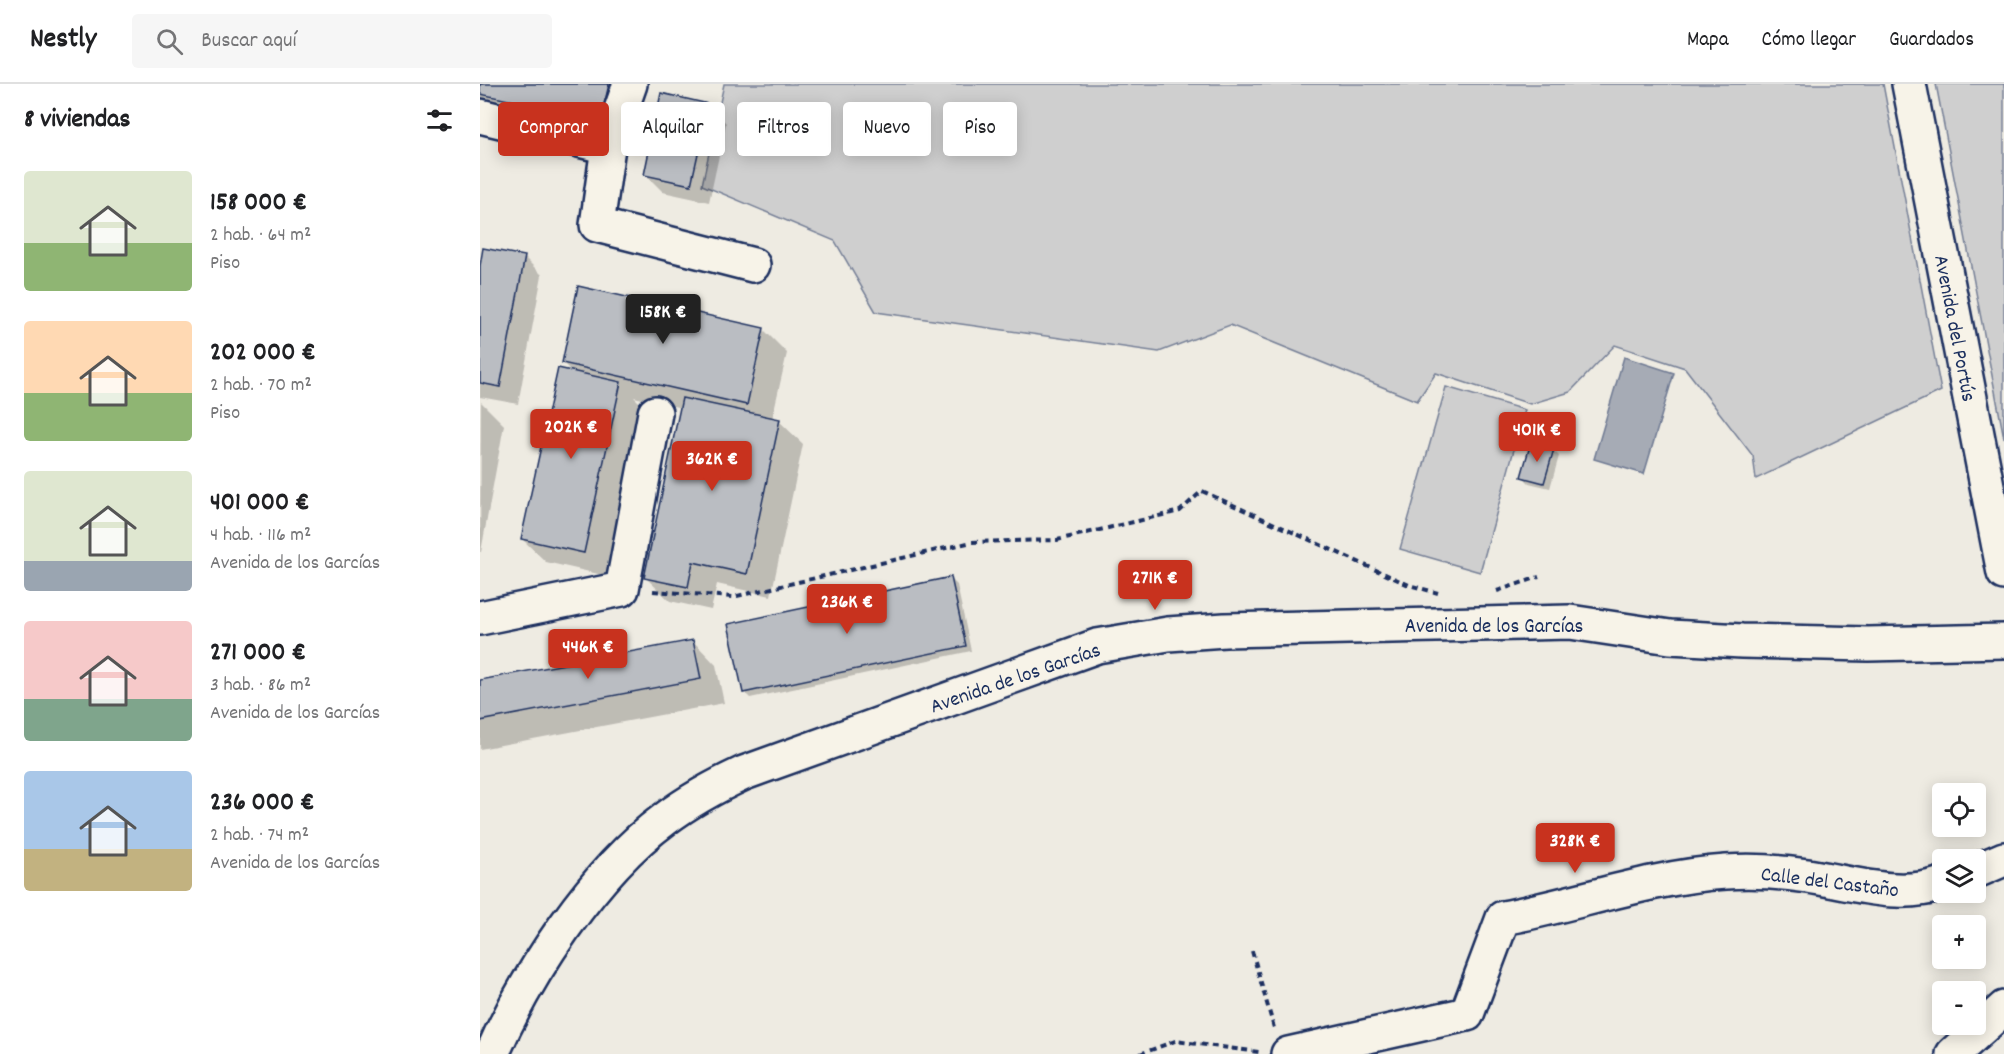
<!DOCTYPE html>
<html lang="es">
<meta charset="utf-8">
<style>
:root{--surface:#fff;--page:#f6f6f6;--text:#202124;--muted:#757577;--line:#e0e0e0;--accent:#c8321e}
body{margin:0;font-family:Dekko,sans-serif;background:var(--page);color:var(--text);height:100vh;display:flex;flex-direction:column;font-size:22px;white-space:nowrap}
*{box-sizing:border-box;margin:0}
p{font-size:20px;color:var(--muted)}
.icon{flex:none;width:33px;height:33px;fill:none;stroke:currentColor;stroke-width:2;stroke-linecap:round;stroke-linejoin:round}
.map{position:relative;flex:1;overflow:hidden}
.panel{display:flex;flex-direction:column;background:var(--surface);width:480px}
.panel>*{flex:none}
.banner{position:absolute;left:18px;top:18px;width:570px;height:54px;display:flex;gap:12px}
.controls{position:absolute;left:1452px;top:699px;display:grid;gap:12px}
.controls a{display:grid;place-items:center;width:54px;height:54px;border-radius:6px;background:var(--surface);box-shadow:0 3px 15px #0003;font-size:30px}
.price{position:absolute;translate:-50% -51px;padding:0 14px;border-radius:6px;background:var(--accent);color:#fff;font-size:20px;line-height:39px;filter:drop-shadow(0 2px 3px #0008)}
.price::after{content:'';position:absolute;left:50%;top:36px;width:18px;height:14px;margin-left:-9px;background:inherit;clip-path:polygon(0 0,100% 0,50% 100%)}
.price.on{background:#222;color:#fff}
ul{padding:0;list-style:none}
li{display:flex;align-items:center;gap:18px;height:150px;padding:0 24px}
li span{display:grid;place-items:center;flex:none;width:168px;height:120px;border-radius:6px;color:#555}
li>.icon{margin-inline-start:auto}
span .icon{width:72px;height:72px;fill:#fffc;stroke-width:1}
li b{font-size:26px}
h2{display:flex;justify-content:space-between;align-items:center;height:72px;padding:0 24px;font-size:26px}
.tag{padding:0 21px;border-radius:6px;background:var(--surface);box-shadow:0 3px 15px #0003;font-size:21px;line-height:54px}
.tag.on{background:var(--accent);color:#fff}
header{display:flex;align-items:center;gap:36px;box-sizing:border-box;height:84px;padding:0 30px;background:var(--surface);border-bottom:2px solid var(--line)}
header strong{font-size:28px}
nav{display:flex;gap:33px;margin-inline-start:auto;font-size:21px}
.search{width:420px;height:54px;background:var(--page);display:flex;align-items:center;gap:15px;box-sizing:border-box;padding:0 21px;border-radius:6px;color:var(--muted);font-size:22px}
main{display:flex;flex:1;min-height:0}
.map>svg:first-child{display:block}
.green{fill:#cfcfcf;stroke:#757f96;stroke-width:1.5}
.water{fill:#a6abb5;stroke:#6e7992;stroke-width:1.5}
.shadow{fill:#0003}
.building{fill:#babdc2;stroke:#1b2f5e;stroke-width:1.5}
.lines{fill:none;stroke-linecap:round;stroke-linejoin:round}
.minor-casing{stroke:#1b2f5e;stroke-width:38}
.major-casing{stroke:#1b2f5e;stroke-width:38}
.path{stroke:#1b2f5e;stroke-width:4;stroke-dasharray:6 4.5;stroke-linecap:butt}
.minor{stroke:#f7f3e8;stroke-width:33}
.major{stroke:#f7f3e8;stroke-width:33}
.labels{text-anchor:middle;stroke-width:6;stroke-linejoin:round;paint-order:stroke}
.street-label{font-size:21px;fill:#1b2f5e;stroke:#f7f3e8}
</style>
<header>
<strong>Nestly</strong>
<div class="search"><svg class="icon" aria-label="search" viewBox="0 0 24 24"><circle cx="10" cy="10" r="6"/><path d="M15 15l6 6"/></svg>Buscar aquí</div>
<nav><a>Mapa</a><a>Cómo llegar</a><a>Guardados</a></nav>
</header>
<main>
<section class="panel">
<h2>8 viviendas<svg class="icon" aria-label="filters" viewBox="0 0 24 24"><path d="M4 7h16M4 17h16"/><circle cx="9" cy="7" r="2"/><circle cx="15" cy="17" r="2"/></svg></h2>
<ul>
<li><span style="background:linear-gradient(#dfe7d0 60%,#8fb573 0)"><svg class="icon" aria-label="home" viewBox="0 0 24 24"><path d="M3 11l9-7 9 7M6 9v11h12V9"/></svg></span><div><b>158 000 €</b><p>2 hab. · 64 m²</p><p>Piso</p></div></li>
<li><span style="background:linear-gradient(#ffd9b3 60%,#8fb573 0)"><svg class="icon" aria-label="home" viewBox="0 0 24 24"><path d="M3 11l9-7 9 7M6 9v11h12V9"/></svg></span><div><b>202 000 €</b><p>2 hab. · 70 m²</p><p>Piso</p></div></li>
<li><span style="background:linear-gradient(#dfe7d0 75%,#9aa5b1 0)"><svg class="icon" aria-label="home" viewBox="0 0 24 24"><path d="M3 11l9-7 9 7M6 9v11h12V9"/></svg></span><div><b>401 000 €</b><p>4 hab. · 116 m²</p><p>Avenida de los Garcías</p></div></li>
<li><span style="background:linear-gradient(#f6c9c9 65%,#7fa58c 0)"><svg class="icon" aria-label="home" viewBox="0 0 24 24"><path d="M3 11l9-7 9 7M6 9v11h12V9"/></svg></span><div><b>271 000 €</b><p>3 hab. · 86 m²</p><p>Avenida de los Garcías</p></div></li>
<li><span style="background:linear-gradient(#a9c7e8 65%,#c2b280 0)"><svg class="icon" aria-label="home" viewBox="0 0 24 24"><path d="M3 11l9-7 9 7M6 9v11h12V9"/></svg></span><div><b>236 000 €</b><p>2 hab. · 74 m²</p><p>Avenida de los Garcías</p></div></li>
</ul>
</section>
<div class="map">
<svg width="1524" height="970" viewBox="0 0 1524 970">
<rect width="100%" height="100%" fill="#eeebe2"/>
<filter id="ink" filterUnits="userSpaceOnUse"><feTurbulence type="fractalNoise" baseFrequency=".0167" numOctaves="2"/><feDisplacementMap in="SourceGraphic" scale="12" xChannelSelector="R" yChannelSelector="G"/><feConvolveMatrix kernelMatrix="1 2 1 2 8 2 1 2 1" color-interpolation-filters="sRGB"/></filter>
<g filter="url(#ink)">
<g class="green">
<polygon points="244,0 1403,0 1461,307 1276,395 1273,372 1205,284 1135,261 1090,308 1050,320 956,289 937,317 750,241 679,268 396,228 355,157 222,101"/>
<polygon points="1456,0 1524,0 1524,354"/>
<polygon points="966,303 1045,326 1000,488 920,465"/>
</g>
<polygon class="water" points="1144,273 1194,289 1164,390 1114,375"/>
<g class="shadow">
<polygon points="0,0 157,0 145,58 0,28"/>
<polygon points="228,21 246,39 229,118 183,108 165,90"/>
<polygon points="44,173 62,191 38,320 0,313 0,191"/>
<polygon points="283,245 307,269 292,335 299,337 323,360 291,512 237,500 231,526 190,517 166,494 202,324 154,313 164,323 127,492 66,478 42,455 93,289 83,279"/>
<polygon points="1,318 24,341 1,468 0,468"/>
<polygon points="1073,366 1079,372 1070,404 1049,399 1043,393"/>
<polygon points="471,495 477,501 491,567 270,614 264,608"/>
<polygon points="213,557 236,581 244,619 0,665 0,597"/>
</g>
<g class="building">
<polygon points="0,0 129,0 121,35 0,10"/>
<polygon points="181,9 229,20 211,101 164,91"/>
<polygon points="3,164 45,172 20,303 0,299 0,182"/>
<polygon points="98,202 284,244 267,321 82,279"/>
<polygon points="78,284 141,298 104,469 41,455"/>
<polygon points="202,314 300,335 267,490 213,478 208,503 164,494"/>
<polygon points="1051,358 1074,365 1064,399 1041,393"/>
<polygon points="471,493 486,562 263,609 248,540"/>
<polygon points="213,556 221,595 0,637 0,596"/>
</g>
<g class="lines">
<defs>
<g id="minor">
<polyline points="150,0 128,63 117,141 273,181"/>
<polyline points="0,32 128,63"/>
<polyline points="0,534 142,505 175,329"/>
<polyline points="1496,787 1524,775"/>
<path d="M12,970C47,890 114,787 185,735C210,716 236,702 264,689L617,562L688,550L745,546L1090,538L1190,553L1262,557L1388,560L1524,557"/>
<path d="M808,970L987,930L1023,834C1098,820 1169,793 1246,788C1273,786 1301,788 1328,792C1372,799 1418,815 1462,800"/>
<polyline points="1473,970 1524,924"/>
</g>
<polyline id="major" points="1429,0 1524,489"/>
</defs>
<use href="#minor" class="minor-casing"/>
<use href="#major" class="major-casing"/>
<g class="path">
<polyline points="173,507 253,513 492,458 577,456 700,427 722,407 929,501 958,509"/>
<polyline points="1017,507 1059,493"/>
<polyline points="772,867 794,944"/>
<polyline points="660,970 695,957 779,968"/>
</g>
<use href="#minor" class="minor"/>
<use href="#major" class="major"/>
</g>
</g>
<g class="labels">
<g class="street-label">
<text transform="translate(1476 244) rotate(79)" y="7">Avenida del Portús</text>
<text x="1014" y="548">Avenida de los Garcías</text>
<text transform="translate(535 593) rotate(-19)" y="7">Avenida de los Garcías</text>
<text transform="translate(1350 797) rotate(7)" y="7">Calle del Castaño</text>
</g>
</g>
</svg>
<div class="controls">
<a><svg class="icon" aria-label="locate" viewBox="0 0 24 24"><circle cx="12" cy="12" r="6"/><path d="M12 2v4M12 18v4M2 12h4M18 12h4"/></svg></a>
<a><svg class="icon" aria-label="layers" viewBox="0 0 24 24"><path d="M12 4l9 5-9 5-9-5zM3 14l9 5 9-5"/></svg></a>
<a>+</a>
<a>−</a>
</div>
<b class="price on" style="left:183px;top:261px">158K €</b>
<b class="price" style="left:91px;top:376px">202K €</b>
<b class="price" style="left:1057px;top:379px">401K €</b>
<b class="price" style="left:232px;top:408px">362K €</b>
<b class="price" style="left:675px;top:527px">271K €</b>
<b class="price" style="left:367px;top:551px">236K €</b>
<b class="price" style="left:108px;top:596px">446K €</b>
<b class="price" style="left:1095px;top:790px">328K €</b>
<div class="banner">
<a class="tag on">Comprar</a>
<a class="tag">Alquilar</a>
<a class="tag">Filtros</a>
<a class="tag">Nuevo</a>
<a class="tag">Piso</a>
</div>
</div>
</main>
